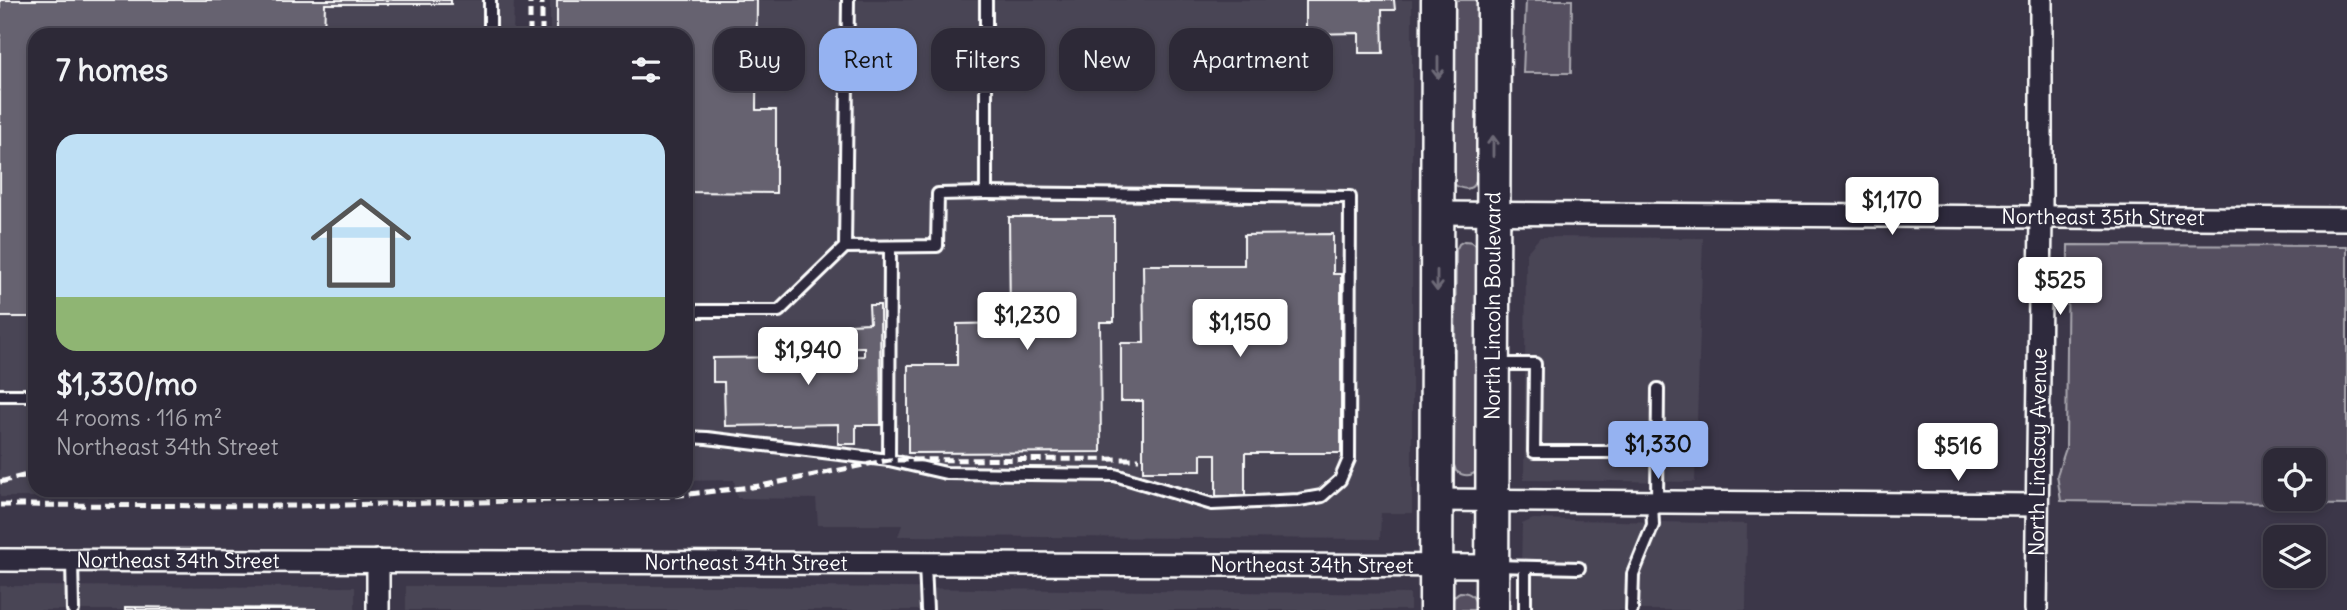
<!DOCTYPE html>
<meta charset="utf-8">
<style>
:root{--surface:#2d2937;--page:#35313f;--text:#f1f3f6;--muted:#a7a6ad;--line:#484552;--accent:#95b2f1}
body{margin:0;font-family:Delius,sans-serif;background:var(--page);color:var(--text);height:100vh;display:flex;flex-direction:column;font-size:26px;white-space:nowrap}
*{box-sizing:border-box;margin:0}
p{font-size:23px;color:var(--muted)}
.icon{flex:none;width:38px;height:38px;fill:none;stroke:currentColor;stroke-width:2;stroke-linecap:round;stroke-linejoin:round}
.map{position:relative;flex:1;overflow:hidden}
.drawer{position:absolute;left:28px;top:28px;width:665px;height:469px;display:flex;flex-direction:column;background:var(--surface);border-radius:21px;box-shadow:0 4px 10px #0003,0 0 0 2px var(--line)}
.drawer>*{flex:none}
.banner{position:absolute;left:714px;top:28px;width:665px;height:63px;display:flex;gap:14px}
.fabs{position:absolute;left:2263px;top:448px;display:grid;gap:14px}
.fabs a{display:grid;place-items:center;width:63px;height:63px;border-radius:14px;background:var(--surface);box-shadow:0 4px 10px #0003,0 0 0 2px var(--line);font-size:35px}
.price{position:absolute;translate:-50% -60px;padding:0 16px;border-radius:7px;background:#fff;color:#222;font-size:23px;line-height:46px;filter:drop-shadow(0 2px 4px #0008)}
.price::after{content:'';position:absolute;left:50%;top:42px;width:21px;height:16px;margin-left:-10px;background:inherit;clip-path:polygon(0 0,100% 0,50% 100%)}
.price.selected{background:var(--accent);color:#111}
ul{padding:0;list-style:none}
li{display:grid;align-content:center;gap:14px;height:371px;padding:0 28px}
li span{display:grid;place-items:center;height:217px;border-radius:21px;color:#555}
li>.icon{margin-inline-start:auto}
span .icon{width:126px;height:126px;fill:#fffc;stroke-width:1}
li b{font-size:30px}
h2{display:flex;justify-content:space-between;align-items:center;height:84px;padding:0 28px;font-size:30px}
.chip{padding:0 24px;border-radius:21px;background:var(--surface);box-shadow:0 4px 10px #0003,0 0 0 2px var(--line);font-size:24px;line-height:63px}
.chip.selected{background:var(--accent);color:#111}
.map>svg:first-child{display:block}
.built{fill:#494455}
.green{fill:#555060;stroke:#aaa8b0;stroke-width:2;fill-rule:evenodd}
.building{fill:#666270;stroke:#fff;stroke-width:2}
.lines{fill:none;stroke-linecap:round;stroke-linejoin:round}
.service-casing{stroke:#fff;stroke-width:16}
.minor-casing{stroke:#fff;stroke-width:26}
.primary-casing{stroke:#fff;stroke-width:37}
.service{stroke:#2f2a3d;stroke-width:10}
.minor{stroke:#2f2a3d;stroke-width:21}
.primary{stroke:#2f2a3d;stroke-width:32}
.rail{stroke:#fff;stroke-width:5;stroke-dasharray:10 5;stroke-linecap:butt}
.oneway{stroke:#6d6a77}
.labels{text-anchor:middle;stroke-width:7;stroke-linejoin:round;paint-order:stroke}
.street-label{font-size:21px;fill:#fff;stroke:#2f2a3d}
</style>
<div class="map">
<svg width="2347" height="610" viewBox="0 0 2347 610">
<rect width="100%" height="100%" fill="#3c3749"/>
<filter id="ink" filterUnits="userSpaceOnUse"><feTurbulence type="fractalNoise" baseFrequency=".0143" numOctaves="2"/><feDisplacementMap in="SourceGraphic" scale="14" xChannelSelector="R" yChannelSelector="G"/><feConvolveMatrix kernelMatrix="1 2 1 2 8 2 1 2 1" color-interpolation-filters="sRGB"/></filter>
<g filter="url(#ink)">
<g class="built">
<polygon points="0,0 514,0 513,35 35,35 35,490 349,490 314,497 0,497"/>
<polygon points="550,0 1412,0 1412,513 1381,513 1380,539 898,536 902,525 818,525 816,499 737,498 734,480 686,481 686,35 550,35"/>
<polygon points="1540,237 1703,238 1695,482 1524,480 1526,253"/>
<polygon points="1533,519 1747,524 1746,610 1520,610 1522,524"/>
<polygon points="0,586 355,587 355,610 0,610"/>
<polygon points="406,586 729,586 1410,594 1410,610 406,610"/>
</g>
<g class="green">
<path d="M1455,0H1477V176C1475,190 1465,192 1454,184L1452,178Z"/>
<polygon points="1526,0 1572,0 1571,73 1523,73"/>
<path d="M1464,241C1472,241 1476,243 1479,251L1478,470C1471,477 1464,477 1456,471L1454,465L1456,250L1459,244Z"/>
<path d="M2068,245L2347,246V505L2061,501L2057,475L2066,448ZM2275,460H2314V499H2275Z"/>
<path d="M1460,592C1472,592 1476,598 1476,610H1452C1452,601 1452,596 1460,592Z"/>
</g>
<g class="building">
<polygon points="0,0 451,0 451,4 325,4 324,35 35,35 35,317 0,317"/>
<polygon points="557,0 757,0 756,110 776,110 776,193 686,192 686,35 557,35"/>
<polygon points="1306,0 1394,0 1395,10 1382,10 1383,53 1359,53 1359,33 1306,34"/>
<polygon points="1009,217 1114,217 1114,322 1100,322 1101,452 908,453 908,365 957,365 957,324 1010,323"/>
<polygon points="1333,234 1333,274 1341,274 1341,453 1245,453 1245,496 1216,496 1216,454 1201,454 1201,471 1143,471 1143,401 1121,401 1121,343 1144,343 1143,265 1244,265 1244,235"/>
<polygon points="869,305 880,305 881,425 856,425 856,444 838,444 838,424 725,426 724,382 713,382 713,358 864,356 864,347 851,347 850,324 870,323"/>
<polygon points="125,607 315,609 315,610 125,610"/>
</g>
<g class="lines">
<defs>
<g id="service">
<polyline points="490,35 490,0"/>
<polyline points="845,247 937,246 938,194 986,193 986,0"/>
<polyline points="686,311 779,311 845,247 848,0"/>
<polyline points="1495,364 1535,364 1534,452 1658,452"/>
<polyline points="0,395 35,395"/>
<polyline points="686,437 707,438 889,460 946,473 1115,475 1212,504 1299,500 1322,496 1340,480 1349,459 1350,197 986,193"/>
<polyline points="889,460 890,247"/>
<polyline points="1657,502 1658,389"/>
<polyline points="72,560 73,610"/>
<polyline points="925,564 927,610"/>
<polyline points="1495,566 1579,568"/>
<polyline points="1525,567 1525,610"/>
<polyline points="1632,610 1633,574 1653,525 1652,502"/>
</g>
<g id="minor">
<path id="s1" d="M1438,213L2347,219"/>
<polyline points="1436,500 2037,505"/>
<path id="s2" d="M0,560L1492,566"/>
<polyline points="378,610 378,561"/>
<path id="s3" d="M2036,610L2041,217V0"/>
</g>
<g id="primary">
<polyline points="1436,610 1438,0"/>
<path id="s4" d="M1492,610L1494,0"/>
</g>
</defs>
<use href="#service" class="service-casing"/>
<use href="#minor" class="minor-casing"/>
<use href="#primary" class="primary-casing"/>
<use href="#service" class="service"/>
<use href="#minor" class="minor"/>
<use href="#primary" class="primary"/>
<g class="rail">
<polyline points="530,35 530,0"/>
<polyline points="542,35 542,0"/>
<polyline points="0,482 35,473"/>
<polyline points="352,498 379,490"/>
<polyline points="0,505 296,506 612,499 671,496 760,486 889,460 1139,459"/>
</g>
</g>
<defs><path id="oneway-shaft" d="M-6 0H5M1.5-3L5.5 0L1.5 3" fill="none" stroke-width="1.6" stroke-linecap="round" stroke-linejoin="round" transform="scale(1.75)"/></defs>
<g class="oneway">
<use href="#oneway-shaft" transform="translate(1438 68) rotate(90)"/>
<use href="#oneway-shaft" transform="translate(1493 146) rotate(-90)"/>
<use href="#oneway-shaft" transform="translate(1437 281) rotate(90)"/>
</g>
</g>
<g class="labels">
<g class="street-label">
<text dy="7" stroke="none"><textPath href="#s1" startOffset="665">Northeast 35th Street</textPath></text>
<text dy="7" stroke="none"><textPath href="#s4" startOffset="304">North Lincoln Boulevard</textPath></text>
<text dy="7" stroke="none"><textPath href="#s3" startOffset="158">North Lindsay Avenue</textPath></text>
<text dy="7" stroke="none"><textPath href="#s2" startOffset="178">Northeast 34th Street</textPath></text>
<text dy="7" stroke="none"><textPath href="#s2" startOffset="746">Northeast 34th Street</textPath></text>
<text dy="7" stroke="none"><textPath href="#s2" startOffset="1312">Northeast 34th Street</textPath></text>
</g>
</g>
</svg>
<div class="fabs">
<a><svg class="icon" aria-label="locate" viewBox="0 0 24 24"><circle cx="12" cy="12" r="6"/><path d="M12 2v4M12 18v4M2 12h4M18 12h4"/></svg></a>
<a><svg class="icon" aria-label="layers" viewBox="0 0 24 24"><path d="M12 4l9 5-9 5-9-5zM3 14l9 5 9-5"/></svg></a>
</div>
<b class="price" style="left:1892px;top:237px">$1,170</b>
<b class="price" style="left:2060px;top:317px">$525</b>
<b class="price" style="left:1027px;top:352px">$1,230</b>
<b class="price" style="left:1240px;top:359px">$1,150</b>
<b class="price" style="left:808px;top:387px">$1,940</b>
<b class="price selected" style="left:1658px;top:481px">$1,330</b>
<b class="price" style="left:1958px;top:483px">$516</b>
<div class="banner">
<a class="chip">Buy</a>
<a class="chip selected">Rent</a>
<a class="chip">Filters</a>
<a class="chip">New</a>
<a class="chip">Apartment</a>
</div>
<section class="drawer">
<h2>7 homes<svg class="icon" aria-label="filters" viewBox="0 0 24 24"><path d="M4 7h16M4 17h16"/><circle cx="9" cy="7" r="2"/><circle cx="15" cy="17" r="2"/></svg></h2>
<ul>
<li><span style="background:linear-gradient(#bfe0f5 75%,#8fb573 0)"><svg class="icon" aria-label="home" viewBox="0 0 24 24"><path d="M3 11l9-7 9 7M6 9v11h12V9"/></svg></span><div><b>$1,330/mo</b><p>4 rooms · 116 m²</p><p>Northeast 34th Street</p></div></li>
</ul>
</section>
</div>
